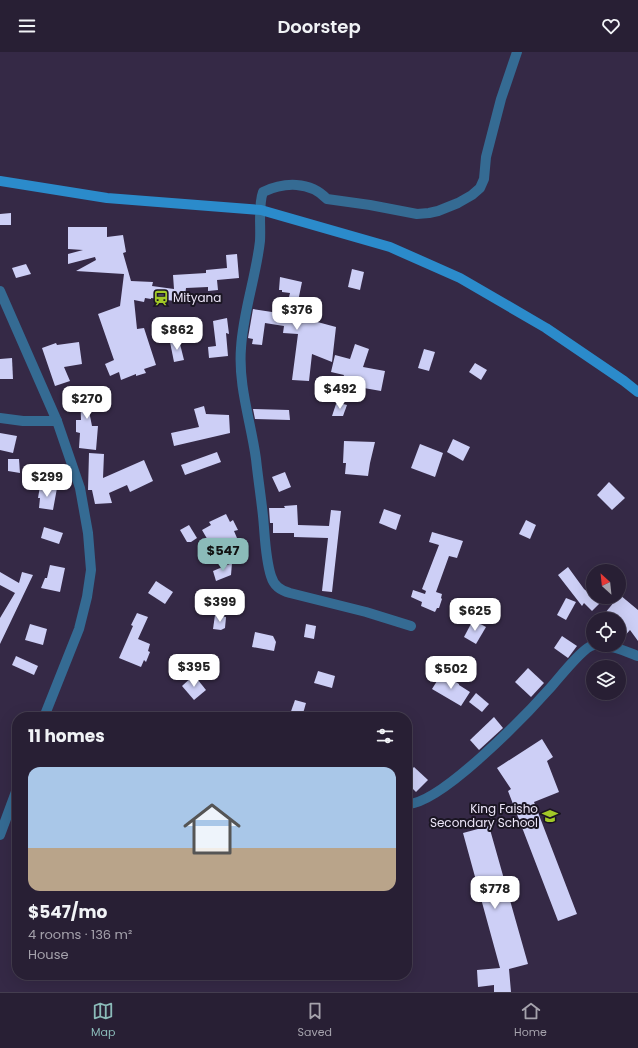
<!DOCTYPE html>
<meta charset="utf-8">
<style>
:root{--surface:#281f34;--page:#30273c;--text:#f1f3f6;--muted:#a5a2ac;--line:#443d4f;--accent:#8bbbb9}
body{margin:0;font-family:Poppins,sans-serif;background:var(--page);color:var(--text);height:100vh;display:flex;flex-direction:column;font-size:15px;white-space:nowrap}
*{box-sizing:border-box;margin:0}
p{font-size:13px;color:var(--muted)}
.icon{flex:none;width:22px;height:22px;fill:none;stroke:currentColor;stroke-width:2;stroke-linecap:round;stroke-linejoin:round}
.map{position:relative;flex:1;overflow:hidden}
.side{position:absolute;left:12px;top:660px;width:400px;height:268px;display:flex;flex-direction:column;background:var(--surface);border-radius:16px;box-shadow:0 4px 16px #0002,0 0 0 1px var(--line)}
.side>*{flex:none}
.needle{width:26px;rotate:333deg}
.tools{position:absolute;left:586px;top:512px;display:grid;gap:8px}
.tools a{display:grid;place-items:center;width:40px;height:40px;border-radius:50%;background:var(--surface);box-shadow:0 4px 16px #0002,0 0 0 1px var(--line);font-size:20px}
.price{position:absolute;translate:-50% -34px;padding:0 9px;border-radius:8px;background:#fff;color:#222;font-size:13px;line-height:26px;filter:drop-shadow(0 1px 2px #0008)}
.price::after{content:'';position:absolute;left:50%;top:24px;width:12px;height:9px;margin-left:-6px;background:inherit;clip-path:polygon(0 0,100% 0,50% 100%)}
.price.active{background:var(--accent);color:#111}
ul{padding:0;list-style:none}
li{display:grid;align-content:center;gap:8px;height:212px;padding:0 16px}
li+li{border-top:1px solid var(--line)}
li span{display:grid;place-items:center;height:124px;border-radius:12px;color:#555}
li>.icon{margin-inline-start:auto}
span .icon{width:72px;height:72px;fill:#fffc;stroke-width:1}
li b{font-size:17px}
h2{display:flex;justify-content:space-between;align-items:center;height:48px;padding:0 16px;font-size:17px}
header{display:flex;justify-content:space-between;align-items:center;height:52px;padding:0 16px;background:var(--surface);font-size:18px;font-weight:600}
.menu{display:flex;justify-content:space-around;align-items:center;height:56px;border-top:1px solid var(--line);background:var(--surface);font-size:11px;color:var(--muted)}
.menu a{display:grid;justify-items:center;gap:2px}
.menu .active{color:var(--accent)}
.map>svg:first-child{display:block}
.building{fill:#cdcff6}
.lines{fill:none;stroke-linecap:round;stroke-linejoin:round}
.street{stroke:#356b93;stroke-width:10}
.secondary{stroke:#2b8bcb;stroke-width:10}
.labels{text-anchor:middle;stroke-width:4;stroke-linejoin:round;paint-order:stroke}
.poi-label{font-size:12px;fill:#ece5f8;stroke:#1a1522;text-anchor:start}
</style>
<header><svg class="icon" aria-label="menu" viewBox="0 0 24 24"><path d="M4 6h16M4 12h16M4 18h16"/></svg>Doorstep<svg class="icon" aria-label="heart" viewBox="0 0 24 24"><path d="M12 20l-8-8c-3-5 5-10 8-4 3-6 11-1 8 4z"/></svg></header>
<div class="map">
<svg width="638" height="940" viewBox="0 0 638 940">
<rect width="100%" height="100%" fill="#352946"/>
<g class="building">
<polygon points="11,161 11,173 0,173 0,162"/>
<polygon points="68,175 107,175 107,185 123,183 126,200 123,201 131,229 153,230 152,234 174,237 173,223 206,221 206,218 227,216 226,203 237,202 239,226 217,228 218,238 208,239 208,235 186,236 185,244 183,244 183,250 151,246 151,247 145,246 144,250 134,248 137,277 144,276 156,313 144,317 146,321 136,324 136,322 121,328 119,320 110,324 105,312 114,308 98,262 120,254 124,222 76,219 96,208 95,205 68,212 68,202 83,198 68,197"/>
<polygon points="26,212 31,222 16,226 12,216"/>
<polygon points="352,217 364,220 360,238 348,235"/>
<polygon points="280,225 302,230 296,259 312,262 310,268 336,275 332,310 312,302 309,329 292,328 298,282 283,281 284,274 265,271 262,293 252,292 253,287 248,286 253,257 285,262 290,241 282,240 282,238 279,238"/>
<polygon points="227,266 229,282 226,281 228,304 209,306 208,295 216,294 213,269"/>
<polygon points="179,288 184,308 174,310 170,290"/>
<polygon points="79,290 82,312 64,315 70,329 55,334 42,296 56,291 57,293"/>
<polygon points="355,292 369,297 363,315 385,319 381,339 341,332 344,323 331,320 335,303 350,307"/>
<polygon points="424,297 435,300 429,319 418,316"/>
<polygon points="12,306 13,327 0,327 0,307"/>
<polygon points="475,311 487,318 481,328 469,320"/>
<polygon points="94,334 94,354 88,354 92,374 98,374 96,398 79,396 80,381 76,380 76,368 81,368 80,335"/>
<polygon points="340,351 347,353 343,364 332,364 336,352"/>
<polygon points="204,354 206,362 229,363 230,381 174,394 171,381 199,375 194,357"/>
<polygon points="253,357 289,358 290,368 255,367"/>
<polygon points="0,381 17,384 13,401 0,398"/>
<polygon points="453,387 470,395 463,409 447,400"/>
<polygon points="344,389 375,390 370,411 368,424 345,422 346,411 343,411"/>
<polygon points="420,392 443,401 435,425 411,416"/>
<polygon points="217,400 221,410 185,423 181,413"/>
<polygon points="89,401 104,402 103,426 144,408 153,429 130,440 127,433 109,441 112,451 95,452 92,438 88,438"/>
<polygon points="8,407 19,407 20,421 8,419"/>
<polygon points="41,413 49,418 44,426 35,424"/>
<polygon points="285,420 291,435 279,440 272,425"/>
<polygon points="609,430 625,446 612,458 597,443"/>
<polygon points="40,434 57,436 53,458 39,456 40,446 38,446"/>
<polygon points="297,453 298,473 329,474 331,458 341,459 332,540 322,539 328,486 294,485 294,481 273,481 273,471 270,471 269,456 285,456 284,454"/>
<polygon points="384,457 401,463 396,478 379,471"/>
<polygon points="226,462 230,470 233,468 238,478 234,479 237,486 213,497 202,478 211,473 209,470"/>
<polygon points="526,468 536,473 530,487 519,482"/>
<polygon points="189,473 197,486 191,490 187,490 180,478"/>
<polygon points="44,475 63,481 59,492 41,486"/>
<polygon points="432,480 463,489 457,506 449,504 436,540 442,542 441,546 442,547 439,556 437,556 435,560 421,554 422,550 411,545 413,538 425,542 426,539 422,537 439,493 429,490"/>
<polygon points="232,511 231,523 216,529 213,519"/>
<polygon points="50,513 65,516 60,540 41,536 45,526 47,526"/>
<polygon points="568,515 584,537 600,551 592,559 584,551 582,554 558,523"/>
<polygon points="0,520 19,531 22,520 33,523 0,592 0,566 15,541 0,533"/>
<polygon points="156,529 173,540 165,552 148,541"/>
<polygon points="620,543 638,558 638,589 630,578 619,590 619,567 600,567"/>
<polygon points="566,546 576,550 566,568 557,563"/>
<polygon points="137,561 148,565 138,587 150,592 148,599 150,600 146,610 144,608 141,615 119,606 133,574 131,573"/>
<polygon points="215,563 226,565 225,576 221,578 213,577"/>
<polygon points="473,568 486,575 476,592 464,585"/>
<polygon points="30,572 47,577 43,593 25,588"/>
<polygon points="306,572 316,574 314,587 304,585"/>
<polygon points="255,580 273,584 276,590 274,599 252,595"/>
<polygon points="562,584 577,594 568,606 554,596"/>
<polygon points="16,604 38,614 34,623 12,613"/>
<polygon points="528,616 544,631 531,645 515,630"/>
<polygon points="318,619 335,624 332,636 314,631"/>
<polygon points="442,621 459,632 459,633 470,640 461,654 432,637"/>
<polygon points="194,623 206,638 194,648 182,634"/>
<polygon points="476,641 489,652 482,660 469,650"/>
<polygon points="295,648 306,651 302,665 289,665"/>
<polygon points="494,665 503,676 479,698 470,688"/>
<polygon points="542,687 553,705 547,709 559,740 534,750 577,862 558,869 508,739 511,737 497,716"/>
<polygon points="414,715 428,728 416,740 407,731 407,722"/>
<polygon points="489,774 528,912 509,917 511,940 494,940 494,933 478,935 477,918 500,916 463,781"/>
</g>
<g class="lines">
<g class="street">
<polyline points="0,239 57,369 80,436 88,481 91,518 87,545 79,577 44,665"/>
<polyline points="0,366 23,369 57,369"/>
<path d="M411,574L366,560L290,541C280,538 274,534 271,524C265,505 265,483 263,464C261,445 258,426 256,407C251,370 238,334 241,296C243,260 256,225 260,189C261,174 258,153 263,140C284,130 310,129 327,147L370,153L417,162L429,161L438,159L458,151L472,143L480,136L484,127L486,105L501,47L517,0"/>
<path d="M407,752C440,753 528,661 551,635C559,626 584,594 594,593C609,592 625,599 638,604"/>
<polyline points="0,783 17,737"/>
</g>
<polyline class="secondary" points="0,129 107,146 261,158 390,195 460,226 546,276 624,329 638,340"/>
</g>
<defs>
<symbol id="station-bare" viewBox="-9 -9 18 18"><path d="M-3-6H3Q5-6 5-4V2Q5 4 3 4L4.5 6H3L1.5 4h-3L-3 6H-4.5L-3 4Q-5 4-5 2V-4Q-5-6-3-6ZM-3.5-4v3h7v-3ZM-3.5 1v1.5H-2V1ZM2 1v1.5H3.5V1Z" fill="#a2c928" stroke="#1a1522" stroke-width="2.5" paint-order="stroke"/></symbol>
<symbol id="school-bare" viewBox="-9 -9 18 18"><path d="M0-5L7-2L0 1L-7-2ZM-4 1L0 2.5L4 1V4Q0 6-4 4Z" fill="#a2c928" stroke="#1a1522" stroke-width="2.5" paint-order="stroke"/></symbol>
</defs>
<g fill-rule="evenodd">
<use href="#station-bare" x="150" y="235" width="22" height="22"/>
<use href="#school-bare" x="539" y="753" width="22" height="22"/>
</g>
<g class="labels">
<g class="poi-label">
<text x="173" y="250">Mityana</text>
<text x="538" y="761" text-anchor="end">King Faisho<tspan x="538" dy="14">Secondary School</tspan></text>
</g>
</g>
</svg>
<div class="tools">
<a><svg class="needle" viewBox="-14 -14 28 28"><path d="M0-13l5 13h-10z" fill="#e53935"/><path d="M0 13l5-13h-10z" fill="#a5a2ac"/></svg></a>
<a><svg class="icon" aria-label="locate" viewBox="0 0 24 24"><circle cx="12" cy="12" r="6"/><path d="M12 2v4M12 18v4M2 12h4M18 12h4"/></svg></a>
<a><svg class="icon" aria-label="layers" viewBox="0 0 24 24"><path d="M12 4l9 5-9 5-9-5zM3 14l9 5 9-5"/></svg></a>
</div>
<b class="price" style="left:297px;top:279px">$376</b>
<b class="price" style="left:177px;top:299px">$862</b>
<b class="price" style="left:340px;top:358px">$492</b>
<b class="price" style="left:87px;top:368px">$270</b>
<b class="price" style="left:47px;top:446px">$299</b>
<b class="price active" style="left:223px;top:520px">$547</b>
<b class="price" style="left:220px;top:571px">$399</b>
<b class="price" style="left:475px;top:580px">$625</b>
<b class="price" style="left:194px;top:636px">$395</b>
<b class="price" style="left:451px;top:638px">$502</b>
<b class="price" style="left:495px;top:858px">$778</b>
<section class="side">
<h2>11 homes<svg class="icon" aria-label="filters" viewBox="0 0 24 24"><path d="M4 7h16M4 17h16"/><circle cx="9" cy="7" r="2"/><circle cx="15" cy="17" r="2"/></svg></h2>
<ul>
<li><span style="background:linear-gradient(#a9c7e8 65%,#b9a48a 0)"><svg class="icon" aria-label="home" viewBox="0 0 24 24"><path d="M3 11l9-7 9 7M6 9v11h12V9"/></svg></span><div><b>$547/mo</b><p>4 rooms · 136 m²</p><p>House</p></div></li>
</ul>
</section>
</div>
<nav class="menu">
<a class="active"><svg class="icon" aria-label="map" viewBox="0 0 24 24"><path d="M3 6l6-2 6 2 6-2v14l-6 2-6-2-6 2zM9 4v14M15 6v14"/></svg>Map</a>
<a><svg class="icon" aria-label="saved" viewBox="0 0 24 24"><path d="M7 4h10v16l-5-4-5 4z"/></svg>Saved</a>
<a><svg class="icon" aria-label="home" viewBox="0 0 24 24"><path d="M3 11l9-7 9 7M6 9v11h12V9"/></svg>Home</a>
</nav>
